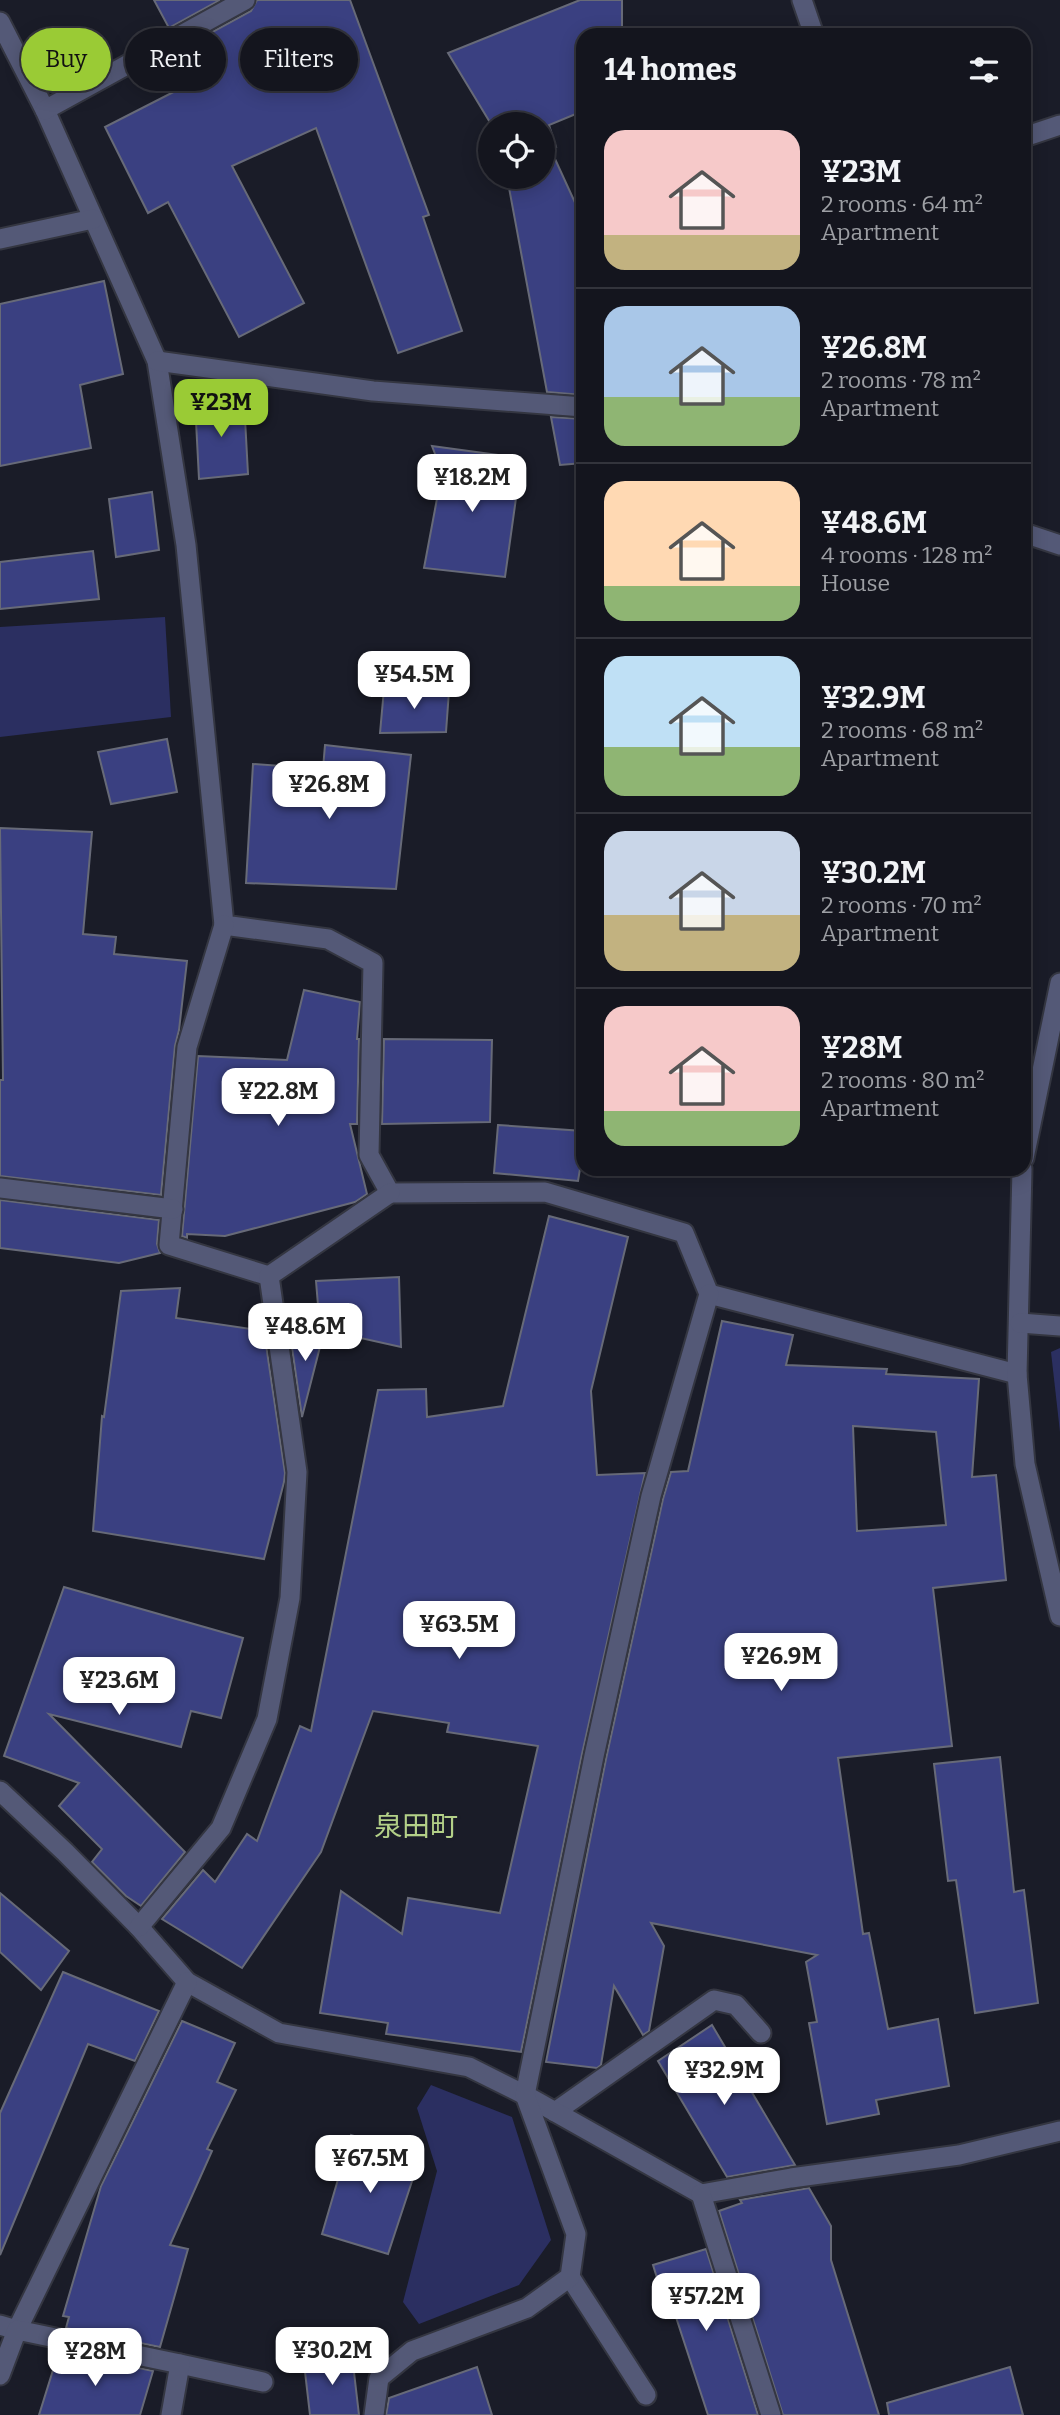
<!DOCTYPE html>
<meta charset="utf-8">
<style>
:root{--surface:#14151e;--page:#21222b;--text:#f1f3f6;--muted:#9d9fa4;--line:#33343c;--accent:#9acb35}
body{margin:0;font-family:Bitter,"Noto Sans JP",serif;background:var(--page);color:var(--text);height:100vh;display:flex;flex-direction:column;font-size:26px;white-space:nowrap}
*{box-sizing:border-box;margin:0}
p{font-size:23px;color:var(--muted)}
.icon{flex:none;width:38px;height:38px;fill:none;stroke:currentColor;stroke-width:2;stroke-linecap:round;stroke-linejoin:round}
.map{position:relative;flex:1;overflow:hidden}
.side{position:absolute;left:576px;top:28px;width:455px;height:1148px;display:flex;flex-direction:column;background:var(--surface);border-radius:21px;box-shadow:0 4px 18px #0003,0 0 0 2px var(--line)}
.side>*{flex:none}
.top-card{position:absolute;left:21px;top:28px;width:450px;height:63px;display:flex;gap:14px}
.buttons{position:absolute;left:478px;top:112px;display:grid;gap:14px}
.buttons a{display:grid;place-items:center;width:77px;height:77px;border-radius:50%;background:var(--surface);box-shadow:0 4px 18px #0003,0 0 0 2px var(--line);font-size:35px}
.price{position:absolute;translate:-50% -60px;padding:0 16px;border-radius:14px;background:#fff;color:#222;font-size:23px;line-height:46px;filter:drop-shadow(0 2px 4px #0008)}
.price::after{content:'';position:absolute;left:50%;top:42px;width:21px;height:16px;margin-left:-10px;background:inherit;clip-path:polygon(0 0,100% 0,50% 100%)}
.price.selected{background:var(--accent);color:#111}
ul{padding:0;list-style:none}
li{display:flex;align-items:center;gap:21px;height:175px;padding:0 28px}
li+li{border-top:2px solid var(--line)}
li span{display:grid;place-items:center;flex:none;width:196px;height:140px;border-radius:21px;color:#555}
li>.icon{margin-inline-start:auto}
span .icon{width:84px;height:84px;fill:#fffc;stroke-width:1}
li b{font-size:30px}
h2{display:flex;justify-content:space-between;align-items:center;height:84px;padding:0 28px;font-size:30px}
.chip{padding:0 24px;border-radius:32px;background:var(--surface);box-shadow:0 4px 18px #0003,0 0 0 2px var(--line);font-size:24px;line-height:63px}
.chip.selected{background:var(--accent);color:#111}
.map>svg:first-child{display:block}
.green{fill:#2b2f61}
.building{fill:#3a4081;stroke:#676a78;stroke-width:2;fill-rule:evenodd}
.lines{fill:none;stroke-linecap:round;stroke-linejoin:round}
.service-casing{stroke:#343641;stroke-width:23}
.minor-casing{stroke:#343641;stroke-width:23}
.service{stroke:#545977;stroke-width:19}
.minor{stroke:#545977;stroke-width:19}
.labels{text-anchor:middle;stroke-width:6;stroke-linejoin:round;paint-order:stroke}
.quarter-label{font-size:28px;fill:#b3d088;stroke:#1a1c28}
</style>
<div class="map">
<svg width="1060" height="2415" viewBox="0 0 1060 2415">
<rect width="100%" height="100%" fill="#1a1c28"/>
<g class="green">
<polygon points="165,617 171,717 0,737 0,627"/>
<polygon points="1060,1348 1060,1432 1051,1352"/>
<polygon points="431,2085 512,2117 551,2240 519,2285 419,2324 403,2302 437,2171 417,2108"/>
</g>
<g class="building">
<polygon points="154,0 220,0 169,28"/>
<polygon points="257,0 350,0 429,215 423,217 462,331 398,353 316,128 232,166 304,303 239,337 168,202 148,213 105,127 197,80 181,49 251,11"/>
<polygon points="580,0 622,0 622,35 583,35 583,111 549,125 556,147 550,148 583,220 583,395 547,392 507,177 542,177 542,124 491,124 448,53"/>
<polygon points="104,281 123,374 80,385 91,448 0,466 0,304"/>
<polygon points="244,400 248,474 199,479 195,402"/>
<polygon points="551,417 583,419 583,463 560,465"/>
<polygon points="432,446 505,456 517,491 505,577 424,568 442,472"/>
<polygon points="152,492 159,550 116,557 109,499"/>
<polygon points="93,551 99,599 0,609 0,562"/>
<polygon points="384,689 449,691 446,732 380,733"/>
<polygon points="167,739 177,792 111,804 98,752"/>
<polygon points="325,745 411,755 396,889 246,883 253,764 323,769"/>
<polygon points="0,828 92,832 83,934 116,937 114,954 187,961 179,1030 175,1046 161,1195 0,1176 0,1080 3,1080"/>
<polygon points="304,990 360,1002 357,1039 359,1039 357,1124 350,1124 367,1194 355,1202 225,1236 187,1234 187,1238 182,1236 198,1056 287,1060"/>
<polygon points="384,1039 492,1040 490,1122 382,1124"/>
<polygon points="498,1125 583,1131 583,1151 578,1181 494,1173"/>
<polygon points="0,1200 159,1220 157,1244 160,1253 119,1263 0,1248"/>
<polygon points="549,1216 628,1237 591,1391 597,1475 645,1473 582,1754 521,2052 386,2034 388,2023 320,2013 341,1891 402,1934 408,1898 500,1913 538,1746 447,1732 449,1723 373,1711 321,1852 242,1968 162,1919 203,1870 215,1882 247,1834 257,1841 300,1726 311,1731 378,1390 426,1389 427,1417 503,1406"/>
<polygon points="399,1277 401,1347 320,1329 316,1281"/>
<polygon points="180,1288 176,1318 264,1331 285,1473 284,1482 264,1559 93,1531 102,1416 104,1417 121,1291"/>
<path d="M722,1321L793,1335L786,1365L887,1369L886,1374L979,1379L972,1477L996,1475L1006,1580L933,1588L952,1746L838,1758L863,1934L869,1933L888,2029L938,2019L949,2086L876,2100L879,2114L827,2124L809,2023L817,2022L806,1962L817,1955L651,1923L664,1946L649,2031L643,2035L614,1986L601,2065L597,2068L546,2062L606,1759L663,1499L671,1472L688,1471ZM853,1426L936,1432L946,1525L857,1531Z"/>
<polygon points="290,1334 322,1339 302,1417"/>
<polygon points="64,1587 243,1638 221,1718 191,1711 181,1747 49,1714 185,1852 141,1906 126,1896 92,1862 102,1849 59,1806 79,1783 4,1756"/>
<polygon points="1000,1757 1014,1892 1024,1890 1038,2003 975,2013 956,1880 948,1881 934,1764"/>
<polygon points="0,1893 69,1951 41,1990 0,1952"/>
<polygon points="63,1972 159,2011 135,2061 88,2044 0,2255 0,2113"/>
<polygon points="182,2021 235,2043 217,2082 236,2090 207,2149 212,2151 170,2245 188,2249 160,2347 66,2328 69,2317 63,2316 101,2186"/>
<polygon points="712,2025 795,2165 727,2177 658,2061"/>
<polygon points="351,2135 420,2157 388,2254 322,2234"/>
<polygon points="809,2188 831,2226 831,2260 879,2415 783,2415 719,2211 742,2203 740,2200"/>
<polygon points="706,2249 758,2415 708,2415 673,2308 667,2310 653,2265"/>
<polygon points="59,2351 153,2371 140,2415 39,2415"/>
<polygon points="352,2355 359,2415 310,2415 304,2363"/>
<polygon points="477,2367 492,2415 386,2415 389,2398"/>
<polygon points="1010,2367 1023,2415 889,2415 887,2403"/>
</g>
<g class="lines">
<defs>
<g id="service">
<polyline points="555,2112 714,2000 736,2005 761,2033"/>
<polyline points="570,2277 646,2395"/>
</g>
<g id="minor">
<polyline points="802,0 814,35"/>
<polyline points="0,22 45,110 157,361 186,545 224,925 328,939 373,963 369,1155 390,1193 545,1192 684,1233 709,1294 1017,1374"/>
<polyline points="45,110 245,0"/>
<polyline points="1024,137 1060,125"/>
<polyline points="0,239 93,219"/>
<polyline points="157,361 373,391 583,407"/>
<polyline points="1024,533 1060,545"/>
<polyline points="224,925 187,1047 169,1245 269,1276"/>
<polyline points="1024,1158 1060,983"/>
<polyline points="1022,1169 1017,1374 1025,1464 1060,1616"/>
<polyline points="0,1188 173,1209"/>
<polyline points="1020,1323 1060,1326"/>
<polyline points="0,1791 65,1852 139,1927 187,1982 279,2033 469,2067 525,2095 701,2194 791,2178 959,2155 1060,2131"/>
<polyline points="139,1927 221,1828 267,1719 290,1598 297,1472 269,1276 390,1193"/>
<polyline points="701,2194 771,2415"/>
<polyline points="0,2325 17,2330 187,1982"/>
<polyline points="180,2364 263,2382"/>
<polyline points="0,2375 17,2330 180,2364 171,2415"/>
<polyline points="374,2415 379,2378 412,2351 527,2308 570,2277 576,2234 525,2095 594,1756 651,1496 709,1294"/>
</g>
</defs>
<use href="#service" class="service-casing"/>
<use href="#minor" class="minor-casing"/>
<use href="#service" class="service"/>
<use href="#minor" class="minor"/>
</g>
<g class="labels">
<g class="quarter-label">
<text x="416" y="1836">泉田町</text>
</g>
</g>
</svg>
<div class="buttons">
<a><svg class="icon" aria-label="locate" viewBox="0 0 24 24"><circle cx="12" cy="12" r="6"/><path d="M12 2v4M12 18v4M2 12h4M18 12h4"/></svg></a>
</div>
<b class="price selected" style="left:221px;top:439px">¥23M</b>
<b class="price" style="left:472px;top:514px">¥18.2M</b>
<b class="price" style="left:414px;top:711px">¥54.5M</b>
<b class="price" style="left:329px;top:821px">¥26.8M</b>
<b class="price" style="left:278px;top:1128px">¥22.8M</b>
<b class="price" style="left:305px;top:1363px">¥48.6M</b>
<b class="price" style="left:459px;top:1661px">¥63.5M</b>
<b class="price" style="left:781px;top:1693px">¥26.9M</b>
<b class="price" style="left:119px;top:1717px">¥23.6M</b>
<b class="price" style="left:724px;top:2107px">¥32.9M</b>
<b class="price" style="left:370px;top:2195px">¥67.5M</b>
<b class="price" style="left:706px;top:2333px">¥57.2M</b>
<b class="price" style="left:332px;top:2387px">¥30.2M</b>
<b class="price" style="left:95px;top:2388px">¥28M</b>
<div class="top-card">
<a class="chip selected">Buy</a>
<a class="chip">Rent</a>
<a class="chip">Filters</a>
</div>
<section class="side">
<h2>14 homes<svg class="icon" aria-label="filters" viewBox="0 0 24 24"><path d="M4 7h16M4 17h16"/><circle cx="9" cy="7" r="2"/><circle cx="15" cy="17" r="2"/></svg></h2>
<ul>
<li><span style="background:linear-gradient(#f6c9c9 75%,#c2b280 0)"><svg class="icon" aria-label="home" viewBox="0 0 24 24"><path d="M3 11l9-7 9 7M6 9v11h12V9"/></svg></span><div><b>¥23M</b><p>2 rooms · 64 m²</p><p>Apartment</p></div></li>
<li><span style="background:linear-gradient(#a9c7e8 65%,#8fb573 0)"><svg class="icon" aria-label="home" viewBox="0 0 24 24"><path d="M3 11l9-7 9 7M6 9v11h12V9"/></svg></span><div><b>¥26.8M</b><p>2 rooms · 78 m²</p><p>Apartment</p></div></li>
<li><span style="background:linear-gradient(#ffd9b3 75%,#8fb573 0)"><svg class="icon" aria-label="home" viewBox="0 0 24 24"><path d="M3 11l9-7 9 7M6 9v11h12V9"/></svg></span><div><b>¥48.6M</b><p>4 rooms · 128 m²</p><p>House</p></div></li>
<li><span style="background:linear-gradient(#bfe0f5 65%,#8fb573 0)"><svg class="icon" aria-label="home" viewBox="0 0 24 24"><path d="M3 11l9-7 9 7M6 9v11h12V9"/></svg></span><div><b>¥32.9M</b><p>2 rooms · 68 m²</p><p>Apartment</p></div></li>
<li><span style="background:linear-gradient(#c9d6e8 60%,#c2b280 0)"><svg class="icon" aria-label="home" viewBox="0 0 24 24"><path d="M3 11l9-7 9 7M6 9v11h12V9"/></svg></span><div><b>¥30.2M</b><p>2 rooms · 70 m²</p><p>Apartment</p></div></li>
<li><span style="background:linear-gradient(#f6c9c9 75%,#8fb573 0)"><svg class="icon" aria-label="home" viewBox="0 0 24 24"><path d="M3 11l9-7 9 7M6 9v11h12V9"/></svg></span><div><b>¥28M</b><p>2 rooms · 80 m²</p><p>Apartment</p></div></li>
</ul>
</section>
</div>
